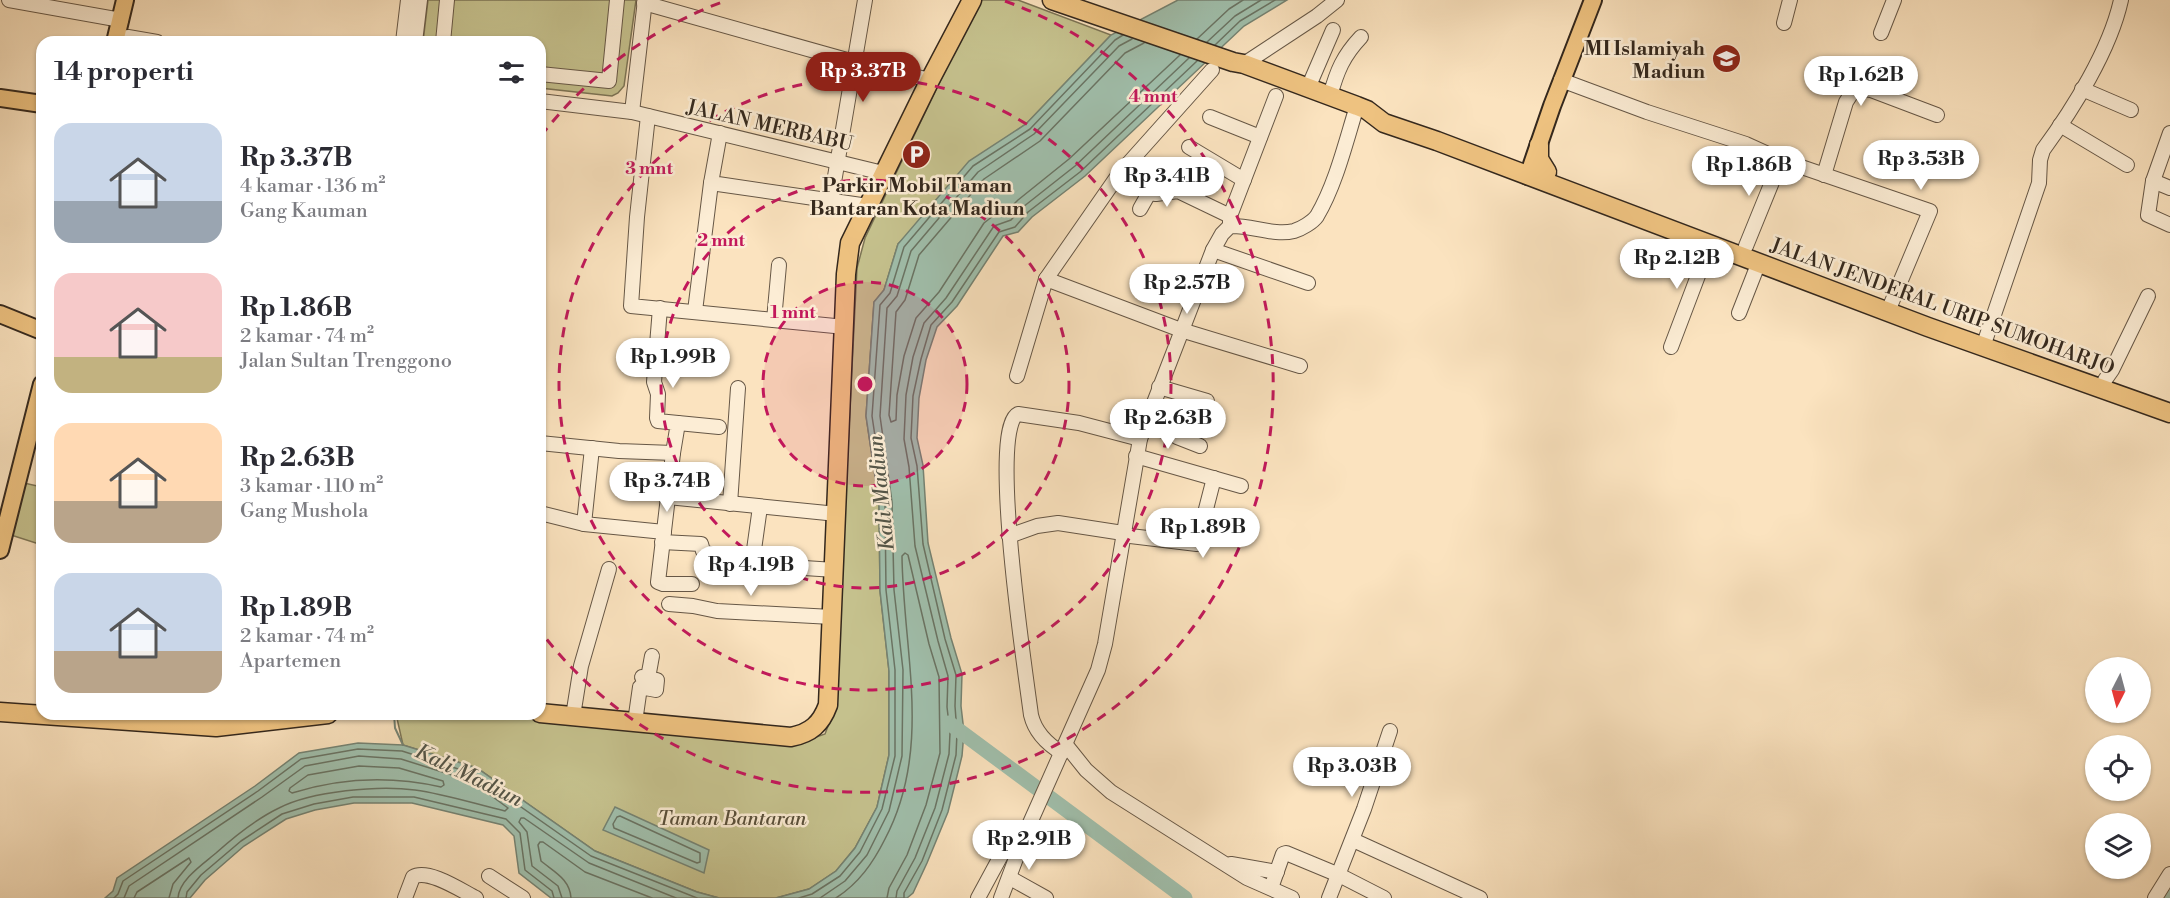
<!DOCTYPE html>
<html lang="id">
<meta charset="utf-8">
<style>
:root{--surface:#fff;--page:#f2f2f3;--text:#2b2b33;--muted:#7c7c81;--accent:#8f2418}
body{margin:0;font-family:"Libre Bodoni",serif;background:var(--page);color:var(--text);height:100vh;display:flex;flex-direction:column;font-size:22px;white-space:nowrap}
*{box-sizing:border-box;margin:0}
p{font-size:20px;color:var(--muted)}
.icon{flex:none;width:33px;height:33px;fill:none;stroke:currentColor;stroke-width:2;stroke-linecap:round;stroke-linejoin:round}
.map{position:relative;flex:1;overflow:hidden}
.side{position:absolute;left:36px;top:36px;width:510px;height:684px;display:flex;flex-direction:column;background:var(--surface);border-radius:18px;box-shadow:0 2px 4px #0004}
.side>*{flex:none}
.needle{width:39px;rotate:186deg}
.controls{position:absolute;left:2085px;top:657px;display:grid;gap:12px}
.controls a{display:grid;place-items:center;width:66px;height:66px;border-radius:50%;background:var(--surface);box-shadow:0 2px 4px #0004;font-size:30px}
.price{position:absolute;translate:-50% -51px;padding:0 14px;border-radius:21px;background:#fff;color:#222;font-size:20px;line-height:39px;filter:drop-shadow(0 2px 3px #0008)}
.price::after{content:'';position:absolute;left:50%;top:36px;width:18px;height:14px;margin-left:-9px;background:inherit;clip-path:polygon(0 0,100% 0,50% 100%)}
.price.on{background:var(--accent);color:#fff}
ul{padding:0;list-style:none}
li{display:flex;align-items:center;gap:18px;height:150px;padding:0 18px}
li span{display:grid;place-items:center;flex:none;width:168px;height:120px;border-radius:18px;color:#555}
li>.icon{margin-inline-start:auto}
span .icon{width:72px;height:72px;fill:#fffc;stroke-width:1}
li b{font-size:26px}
h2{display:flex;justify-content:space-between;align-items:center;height:72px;padding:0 18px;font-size:26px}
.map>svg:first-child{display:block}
.green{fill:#c5c18d;stroke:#7c7455;stroke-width:1.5}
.water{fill:#a0bfac;stroke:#758373;stroke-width:1.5}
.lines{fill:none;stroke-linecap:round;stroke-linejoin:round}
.shore{stroke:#6a7464;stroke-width:1.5}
.stream{stroke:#758373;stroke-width:2}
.canal{stroke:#a0bfac;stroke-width:9}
.river{stroke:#a0bfac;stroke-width:15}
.minor-casing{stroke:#665746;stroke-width:16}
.major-casing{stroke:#34281d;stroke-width:20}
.highway-casing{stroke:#34281d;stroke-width:21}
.minor{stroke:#fcedd5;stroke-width:14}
.major{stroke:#eec280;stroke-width:16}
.highway{stroke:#eec280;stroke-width:18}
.ring{fill:none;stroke:#c2185b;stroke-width:3;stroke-dasharray:10 8}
.labels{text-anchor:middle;stroke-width:5;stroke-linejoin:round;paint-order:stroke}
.poi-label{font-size:20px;font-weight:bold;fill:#34281d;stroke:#fcedd5;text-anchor:end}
.street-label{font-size:20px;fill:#34281d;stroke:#fcedd5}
.park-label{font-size:20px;font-style:italic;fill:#584e39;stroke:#fcedd5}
.water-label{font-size:21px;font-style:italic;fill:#545548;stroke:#fcedd5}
.centre{fill:#c2185b;stroke:#fcedd5;stroke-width:3}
.ring-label{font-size:18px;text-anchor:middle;font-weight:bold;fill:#c2185b;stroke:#fcedd5;stroke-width:5;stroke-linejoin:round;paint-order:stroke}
</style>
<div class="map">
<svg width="2170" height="898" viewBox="0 0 2170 898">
<rect width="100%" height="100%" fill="#fbe3bf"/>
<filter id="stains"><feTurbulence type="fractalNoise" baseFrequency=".00333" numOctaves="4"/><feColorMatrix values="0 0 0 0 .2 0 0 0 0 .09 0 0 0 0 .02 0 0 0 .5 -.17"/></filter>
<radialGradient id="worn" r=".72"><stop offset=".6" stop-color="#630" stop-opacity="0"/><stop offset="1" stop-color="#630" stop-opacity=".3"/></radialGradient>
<g class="green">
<polygon points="428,0 636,0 624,86 618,93 612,96 540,88 540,42 423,42"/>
<polygon points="979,0 1018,0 1111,35 1026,124 1009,136 898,244 884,290 874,302 866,416 879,503 880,591 889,671 889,755 877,807 855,848 836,871 809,889 776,898 719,898 697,892 595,851 477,768 403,745 396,714 486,714 797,744 825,734 832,716 847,468 857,268 865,238"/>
<polygon points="24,483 42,487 42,545 11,535"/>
</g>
<g class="water">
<polygon points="1178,0 1287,0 1244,26 1085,176 1032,217 1018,232 1003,236 957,306 937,327 926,360 919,398 917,438 923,465 928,543 951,638 962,674 961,706 964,732 962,756 948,812 927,863 913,893 907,898 776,898 809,889 836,871 855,848 877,807 889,755 889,671 880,591 879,503 866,416 874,302 884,290 898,244 969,161 1026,124 1111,35"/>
<polygon points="358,743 403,745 477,768 595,851 697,892 719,898 551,898 519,873 514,836 503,825 412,803 354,803 315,810 286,819 244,846 205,880 190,898 105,898 113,891 117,878 255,786 299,753"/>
<polygon points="615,807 709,850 704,873 603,830"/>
</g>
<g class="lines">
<g class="shore">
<polyline points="1197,39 1229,9 1243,0"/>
<polyline points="1207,42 1235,16 1261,0"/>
<polyline points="1144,43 1125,53 1040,141 984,179 919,255 905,300 896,312 889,415 891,422 896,420 897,395 904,356 916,318 939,292 984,223 993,216 1006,212 1018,200 1069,159 1180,55"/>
<polyline points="1215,45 1240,21 1275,0"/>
<path d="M359,766L399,768L443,781L444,785L441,787C392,776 340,778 292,793L289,791L290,788L308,775Z"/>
<polygon points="620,816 700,853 700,862 697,863 614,828 613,824 617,817"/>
<polyline points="114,898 118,894 123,881 258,791 301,759 358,749 402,751 474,774 591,856 697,898"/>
<path d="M124,898L129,886L262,797L305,766L359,756L401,759L471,781L508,808L505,811C475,804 445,794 415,790C379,785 312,791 279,808C256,819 235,836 216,853C203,864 179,880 178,898"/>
<polyline points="134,898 137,892 189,858 191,862 173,884 169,898"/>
<polyline points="186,898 187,892 201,875 241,841 282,814 314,804 353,797 414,797 506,819 520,833 525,870 552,891 554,898"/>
<polyline points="562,898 558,886 532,866 527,832 519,822 521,818 524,818 589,863 676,898"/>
<path d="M571,898C570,879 554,872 541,861L538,845L540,842H543L585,872L652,898"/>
<polyline points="799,898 812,894 840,876 860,852 882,809 895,756 895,670 886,590 885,503 872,416 880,305 890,293 904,247 973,166 1030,129 1115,40 1123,35"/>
<polyline points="820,898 845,881 867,855 889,811 902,756 903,670 894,590 892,502 880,416 887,308 897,296 911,251 978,172 1034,134 1119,46 1132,39"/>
<path d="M836,898C859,883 873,863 885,839C933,748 903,652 902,556L905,553L908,555L929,644L939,677L940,753L926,805L907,855L889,888L887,898"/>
<polyline points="896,898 897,891 915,858 935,808 949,754 950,733 947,707 948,676 938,641 915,546 909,467 904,439 906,395 913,357 924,323 946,298 994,226 1011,220 1023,207 1075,166 1189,58"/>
<polyline points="904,898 904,893 922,861 942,810 956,755 957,733 955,706 956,675 945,639 923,544 917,466 911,438 913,396 921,359 931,325 952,302 999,232 1015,227 1028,212 1080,172 1197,61"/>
</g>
<polyline class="stream" points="394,714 395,728 403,745"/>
<polyline class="canal" points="2168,898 2170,894"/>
<polyline class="river" points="949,723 1185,898"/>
<defs>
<g id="minor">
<polyline points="9,0 121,20"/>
<polyline points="644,3 854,62 930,80"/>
<polyline points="1784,23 1790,0"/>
<polyline points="1881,33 1894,0"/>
<polyline points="128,37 157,42"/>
<polyline points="403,42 408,0"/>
<polyline points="415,42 420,0"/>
<polyline points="443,42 447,0"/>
<polyline points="1244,64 1317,16 1337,0"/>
<polyline points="540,74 609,81 617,0"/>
<polyline points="1561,80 1647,112 1746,144 1781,160 1930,211 1891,304"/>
<polyline points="1308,88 1333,30"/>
<polyline points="2082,89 2131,110"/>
<path d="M1330,96C1337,71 1343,56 1361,37"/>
<polyline points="540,101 632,112 883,173"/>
<polyline points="632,112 645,0"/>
<polyline points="648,116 637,217 631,306 845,327"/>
<polyline points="1210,117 1260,137"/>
<polyline points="2060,125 2127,165"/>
<polyline points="720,133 711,183 868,206"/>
<polyline points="2170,133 2153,181 2148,215 2170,225"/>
<polyline points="1189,147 1244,180"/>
<polyline points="1119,174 1149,193 1156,194 1178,191 1230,216"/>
<polyline points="1824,175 1846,102 1855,88 1871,90 1937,115"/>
<polyline points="2153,181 2170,188"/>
<polyline points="831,200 865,0"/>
<polyline points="1140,209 1149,193"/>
<polyline points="1230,226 1230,216 1276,96"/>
<polyline points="1746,246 1781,160"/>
<polyline points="1213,250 1308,283"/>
<polyline points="1046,279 1181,330 1300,366"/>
<polyline points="660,308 654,382 658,394 657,418 658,421 678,423 673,453"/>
<polyline points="695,311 711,183"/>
<polyline points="1739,313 1759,262"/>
<polyline points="774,320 779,265"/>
<path d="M1986,338L2039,183L2040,160L2043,150C2073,109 2110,50 2121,0"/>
<polyline points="1671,347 1710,244"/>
<polyline points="1017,376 1046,279 1119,174 1212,70"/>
<polyline points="2105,380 2112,370 2148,296"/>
<polyline points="1159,387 1207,401"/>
<polyline points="678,423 719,427"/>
<polyline points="1145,426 1176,434 1177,437 1200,446"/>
<polyline points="540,443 619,451 673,453 668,497 837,514"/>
<polyline points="1136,456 1241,486"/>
<polyline points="668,497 658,582 663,584 692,584"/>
<polyline points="730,504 738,388"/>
<polyline points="540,513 584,524 664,532"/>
<polyline points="584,524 592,448"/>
<polyline points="1122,535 1197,544 1214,478"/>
<polyline points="1009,536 1037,526 1058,523 1123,533"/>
<polyline points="662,542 701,544 703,551 706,553 758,565 835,570"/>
<polyline points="752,564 760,507"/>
<polyline points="669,604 693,606 717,611 832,617"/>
<polyline points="648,678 652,656"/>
<polyline points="573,716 581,666 609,569"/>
<polyline points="635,722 640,687 656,690 657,680 642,677"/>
<polyline points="1066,745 1086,770 1111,792 1247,878 1292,898"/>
<path d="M1062,753C1047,744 1035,732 1031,715C1026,676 988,428 1018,414L1079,423L1140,439"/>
<polyline points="1353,840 1480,898"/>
<polyline points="1231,864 1277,872"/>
<polyline points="489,876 523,898"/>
<polyline points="1010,878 1046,898"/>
<polyline points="1271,888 1283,854 1286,853 1339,875 1384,898"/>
<path d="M405,898L413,877C428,868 462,891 476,898"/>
<polyline points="978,898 1011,837 1017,833 1026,832"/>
<path d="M1001,898L1026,832L1098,670L1105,644L1140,439L1213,250L1222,234L1230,226C1251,225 1274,236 1294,231C1301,229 1313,222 1317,216C1336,184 1346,141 1357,106"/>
<polyline points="1329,898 1364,809 1390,731"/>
<polyline points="2155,898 2170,874"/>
</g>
<g id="major">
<polyline points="115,42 125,0"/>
<polyline points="0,98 42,104"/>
<polyline points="1528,176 1552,106 1593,0"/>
<polyline points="0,314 42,331"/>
<polyline points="0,550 42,384"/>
</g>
<g id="highway">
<polyline points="1052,0 1233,62 1244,64 1357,106 1367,110 1384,123 1437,141 1928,327 2170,413"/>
<polyline points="1539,145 1539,159 1547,172"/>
<polyline points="0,712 216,727 328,714"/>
<path d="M540,713L791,737C811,733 821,724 828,705L846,274L850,243L930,80L972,0"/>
</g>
</defs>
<use href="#minor" class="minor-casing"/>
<use href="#major" class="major-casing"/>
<use href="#highway" class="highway-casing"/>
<use href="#minor" class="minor"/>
<use href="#major" class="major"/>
<use href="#highway" class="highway"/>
</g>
<circle cx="865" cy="384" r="102" fill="#c2185b" fill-opacity=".12"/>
<g class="ring">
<circle cx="865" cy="384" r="102"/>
<circle cx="865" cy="384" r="204"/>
<circle cx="865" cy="384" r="306"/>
<path d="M541 136A408 408 0 0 1 725 1M1005 1A408 408 0 1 1 541 632"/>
</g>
<defs>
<symbol id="school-disc" viewBox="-11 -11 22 22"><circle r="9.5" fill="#8f2418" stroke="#fcedd5"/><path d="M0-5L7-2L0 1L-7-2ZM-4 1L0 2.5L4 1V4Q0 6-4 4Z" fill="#fff"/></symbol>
<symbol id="parking-disc" viewBox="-11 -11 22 22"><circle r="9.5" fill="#8f2418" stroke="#fcedd5"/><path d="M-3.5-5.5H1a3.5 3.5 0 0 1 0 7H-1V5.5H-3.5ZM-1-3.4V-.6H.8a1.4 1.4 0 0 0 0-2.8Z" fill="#fff"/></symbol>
</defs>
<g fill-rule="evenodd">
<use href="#school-disc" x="1710" y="42" width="33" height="33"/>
<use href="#parking-disc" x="900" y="138" width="33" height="33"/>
</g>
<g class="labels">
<g class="poi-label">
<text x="1705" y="55">MI Islamiyah<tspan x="1705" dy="23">Madiun</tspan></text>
<text x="917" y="192" text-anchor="middle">Parkir Mobil Taman<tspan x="917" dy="23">Bantaran Kota Madiun</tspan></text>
</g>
<g class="street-label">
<text transform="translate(770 125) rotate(13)" y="7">JALAN MERBABU</text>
<text transform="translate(1943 306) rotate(20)" y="7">JALAN JENDERAL URIP SUMOHARJO</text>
</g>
<g class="park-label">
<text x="732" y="825">Taman Bantaran</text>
</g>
<g class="water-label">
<text transform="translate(881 493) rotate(-96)" y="7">Kali Madiun</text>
<text transform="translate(469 775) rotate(26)" y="7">Kali Madiun</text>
</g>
</g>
<circle cx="865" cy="384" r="9" class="centre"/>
<g class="ring-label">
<text x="1153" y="102">4 mnt</text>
<text x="649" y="174">3 mnt</text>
<text x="721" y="246">2 mnt</text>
<text x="793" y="318">1 mnt</text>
</g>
<rect width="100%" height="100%" filter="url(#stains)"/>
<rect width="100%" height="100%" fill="url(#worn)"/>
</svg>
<div class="controls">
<a><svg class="needle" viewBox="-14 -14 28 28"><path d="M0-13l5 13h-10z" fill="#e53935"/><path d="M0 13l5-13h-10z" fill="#7c7c81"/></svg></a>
<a><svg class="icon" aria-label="locate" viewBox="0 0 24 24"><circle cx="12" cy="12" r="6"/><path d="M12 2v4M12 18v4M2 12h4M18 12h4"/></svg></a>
<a><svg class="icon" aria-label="layers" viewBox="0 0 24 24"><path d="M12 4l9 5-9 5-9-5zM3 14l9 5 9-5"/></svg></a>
</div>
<b class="price on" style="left:863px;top:103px">Rp 3.37B</b>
<b class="price" style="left:1861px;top:107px">Rp 1.62B</b>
<b class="price" style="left:1921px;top:191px">Rp 3.53B</b>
<b class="price" style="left:1749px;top:197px">Rp 1.86B</b>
<b class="price" style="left:1167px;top:208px">Rp 3.41B</b>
<b class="price" style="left:1677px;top:290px">Rp 2.12B</b>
<b class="price" style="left:1187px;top:315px">Rp 2.57B</b>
<b class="price" style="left:673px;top:389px">Rp 1.99B</b>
<b class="price" style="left:1168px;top:450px">Rp 2.63B</b>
<b class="price" style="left:667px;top:513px">Rp 3.74B</b>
<b class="price" style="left:1203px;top:559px">Rp 1.89B</b>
<b class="price" style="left:751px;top:597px">Rp 4.19B</b>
<b class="price" style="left:1352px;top:798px">Rp 3.03B</b>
<b class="price" style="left:1029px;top:871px">Rp 2.91B</b>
<section class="side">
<h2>14 properti<svg class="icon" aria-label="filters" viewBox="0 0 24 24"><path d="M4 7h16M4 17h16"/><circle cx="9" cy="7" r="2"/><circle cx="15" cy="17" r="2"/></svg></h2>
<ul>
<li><span style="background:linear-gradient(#c9d6e8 65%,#9aa5b1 0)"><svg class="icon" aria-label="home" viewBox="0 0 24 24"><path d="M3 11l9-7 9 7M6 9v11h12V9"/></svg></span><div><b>Rp 3.37B</b><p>4 kamar · 136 m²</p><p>Gang Kauman</p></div></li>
<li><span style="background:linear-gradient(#f6c9c9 70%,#c2b280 0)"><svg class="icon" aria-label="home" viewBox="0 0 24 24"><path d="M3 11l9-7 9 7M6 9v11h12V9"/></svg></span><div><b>Rp 1.86B</b><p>2 kamar · 74 m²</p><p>Jalan Sultan Trenggono</p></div></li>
<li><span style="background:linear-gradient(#ffd9b3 65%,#b9a48a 0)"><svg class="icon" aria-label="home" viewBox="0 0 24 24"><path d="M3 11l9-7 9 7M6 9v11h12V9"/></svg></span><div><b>Rp 2.63B</b><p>3 kamar · 110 m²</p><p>Gang Mushola</p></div></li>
<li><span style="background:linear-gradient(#c9d6e8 65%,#b9a48a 0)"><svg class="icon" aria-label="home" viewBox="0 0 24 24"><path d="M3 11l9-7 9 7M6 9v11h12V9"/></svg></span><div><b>Rp 1.89B</b><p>2 kamar · 74 m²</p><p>Apartemen</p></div></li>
</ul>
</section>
</div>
